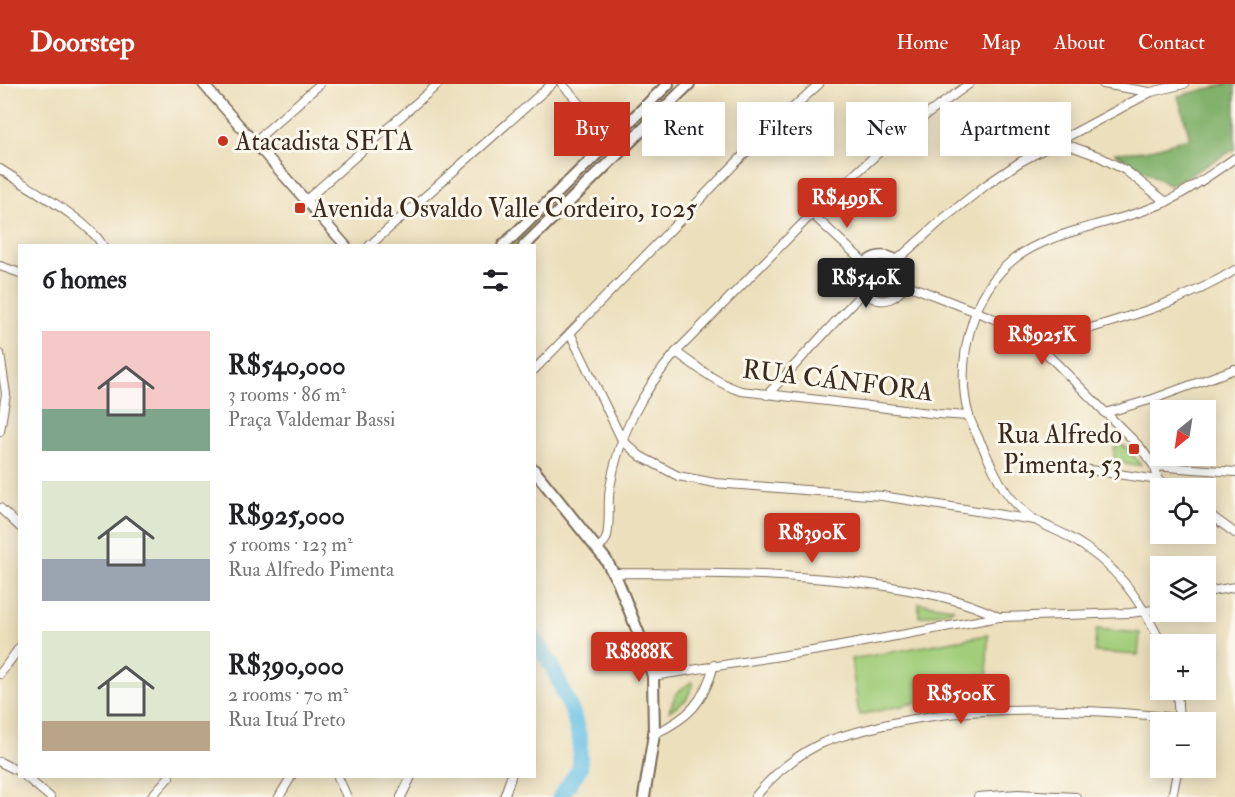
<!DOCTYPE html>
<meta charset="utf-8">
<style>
:root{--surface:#fff;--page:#f6f6f6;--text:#202124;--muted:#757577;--accent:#c8321e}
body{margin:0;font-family:"IM FELL Double Pica",serif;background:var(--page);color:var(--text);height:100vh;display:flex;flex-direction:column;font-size:22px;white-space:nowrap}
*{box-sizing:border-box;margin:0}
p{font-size:20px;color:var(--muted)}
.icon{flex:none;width:33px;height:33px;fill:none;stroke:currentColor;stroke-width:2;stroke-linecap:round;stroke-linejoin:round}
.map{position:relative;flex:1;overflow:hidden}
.drawer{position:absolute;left:18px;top:160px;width:518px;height:534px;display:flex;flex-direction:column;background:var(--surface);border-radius:0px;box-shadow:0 3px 15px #0003}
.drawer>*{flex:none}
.top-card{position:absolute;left:554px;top:18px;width:570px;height:54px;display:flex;gap:12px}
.needle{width:39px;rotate:210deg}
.tools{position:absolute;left:1150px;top:316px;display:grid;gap:12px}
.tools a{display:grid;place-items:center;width:66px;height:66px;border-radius:0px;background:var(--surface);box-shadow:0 3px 15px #0003;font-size:30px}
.price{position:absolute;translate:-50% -51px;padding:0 14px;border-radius:6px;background:var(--accent);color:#fff;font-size:20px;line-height:39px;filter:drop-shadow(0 2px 3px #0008)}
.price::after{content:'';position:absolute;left:50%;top:36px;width:18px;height:14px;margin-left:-9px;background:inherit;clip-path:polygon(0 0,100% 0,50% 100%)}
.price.active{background:#222;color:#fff}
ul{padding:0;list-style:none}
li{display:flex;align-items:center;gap:18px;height:150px;padding:0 24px}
li span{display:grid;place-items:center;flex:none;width:168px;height:120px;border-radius:0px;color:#555}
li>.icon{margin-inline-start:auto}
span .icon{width:72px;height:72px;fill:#fffc;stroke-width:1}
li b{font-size:26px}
h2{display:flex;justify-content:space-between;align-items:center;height:72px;padding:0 24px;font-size:26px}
.pill{padding:0 21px;border-radius:0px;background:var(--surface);box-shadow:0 3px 15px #0003;font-size:21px;line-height:54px}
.pill.active{background:var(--accent);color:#fff}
header{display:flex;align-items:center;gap:36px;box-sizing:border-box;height:84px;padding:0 30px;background:var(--accent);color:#fff}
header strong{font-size:28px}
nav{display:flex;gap:33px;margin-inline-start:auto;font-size:21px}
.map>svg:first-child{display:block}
.green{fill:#a2ce7b;stroke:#6e7c4c;stroke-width:1.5}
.forest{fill:#81b16b;stroke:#5e6e44;stroke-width:1.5}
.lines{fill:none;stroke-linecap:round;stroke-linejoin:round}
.river{stroke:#68c1e6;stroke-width:16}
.minor-casing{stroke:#796955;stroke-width:10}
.tertiary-casing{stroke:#796955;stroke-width:12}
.secondary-casing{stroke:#796955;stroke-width:14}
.minor{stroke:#fff;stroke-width:8}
.tertiary{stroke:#fff;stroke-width:9}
.secondary{stroke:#fff;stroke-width:10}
.poi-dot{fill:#c8321e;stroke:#fbf7ec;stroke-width:2}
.labels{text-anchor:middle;stroke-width:6;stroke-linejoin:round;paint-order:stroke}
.poi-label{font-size:26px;fill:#3b2a1e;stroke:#fbf7ec;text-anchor:start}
.street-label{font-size:26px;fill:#3b2a1e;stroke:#fbf7ec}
</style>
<header>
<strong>Doorstep</strong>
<nav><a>Home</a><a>Map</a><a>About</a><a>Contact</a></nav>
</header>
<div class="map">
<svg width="1235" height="713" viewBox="0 0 1235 713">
<rect width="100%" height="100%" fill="#fbf7ec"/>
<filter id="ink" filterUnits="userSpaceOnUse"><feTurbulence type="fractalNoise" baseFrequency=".0167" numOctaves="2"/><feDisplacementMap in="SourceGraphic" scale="12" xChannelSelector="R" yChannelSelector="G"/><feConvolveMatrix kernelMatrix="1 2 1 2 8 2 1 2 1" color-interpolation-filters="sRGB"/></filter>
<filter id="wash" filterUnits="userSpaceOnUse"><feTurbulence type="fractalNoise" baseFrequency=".008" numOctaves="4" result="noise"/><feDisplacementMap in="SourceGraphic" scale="24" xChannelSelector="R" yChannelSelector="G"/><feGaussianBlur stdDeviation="1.35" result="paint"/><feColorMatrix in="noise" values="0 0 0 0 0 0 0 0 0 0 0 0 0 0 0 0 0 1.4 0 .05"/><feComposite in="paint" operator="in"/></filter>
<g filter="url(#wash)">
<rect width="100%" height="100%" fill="#ecdfbc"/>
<g class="green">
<polygon points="675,0 681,0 635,46 632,43"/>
<polygon points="600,75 602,78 516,162 511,162"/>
<circle cx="882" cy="194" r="19"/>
<polygon points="1119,359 1127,364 1141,381 1130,381 1114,377 1114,364"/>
<polygon points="919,519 953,524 953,526 919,533"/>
<polygon points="1096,545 1140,549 1138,571 1095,568"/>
<polygon points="988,551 987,580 989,611 924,617 859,631 851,575"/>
<polygon points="691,598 693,600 686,616 669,627 676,610"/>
</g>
<polygon class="forest" points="1228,0 1235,0 1235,65 1170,102 1115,69 1145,67 1189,54 1189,50 1178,12"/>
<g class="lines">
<polyline class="river" points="534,554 552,582 573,630 580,656 580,684 560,713"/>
</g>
</g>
<g filter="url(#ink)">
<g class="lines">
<defs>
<g id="minor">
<polyline points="562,0 622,66"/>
<polyline points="1103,0 1149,8"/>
<polyline points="1057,57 1098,72 1125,86 1166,118"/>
<polyline points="254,58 320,0"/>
<path d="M0,85C27,103 88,135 103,162"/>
<polyline points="306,116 438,0"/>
<path d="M812,130L865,179C847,211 889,233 905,200L992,234L1027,250L1140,363L1154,382L1159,396"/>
<polyline points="369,162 552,0"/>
<polyline points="897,176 943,135 986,101 1020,78 1151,8 1184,0"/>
<polyline points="0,182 20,189"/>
<polyline points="570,249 622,356 640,372 678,392 715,399 882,412 1034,436"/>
<path d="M1038,260C1104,239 1176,223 1235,186"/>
<path d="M676,268C697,283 716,299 741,307L938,330L969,332"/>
<polyline points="0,270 6,310 0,347"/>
<polyline points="534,286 764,50 819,0"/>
<polyline points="767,311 864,207"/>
<polyline points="1105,329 1153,315 1235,285"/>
<polyline points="1048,380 1159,396 1172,405"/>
<polyline points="1154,382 1235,388"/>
<polyline points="0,424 20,443"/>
<polyline points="1206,428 1235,449"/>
<path d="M598,465C600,462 605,458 606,455C611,443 607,417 610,404C618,351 642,308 676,268L812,130L892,56L969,0"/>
<path d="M613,489C704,490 795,488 886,502C927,509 962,515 999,533"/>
<polyline points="1206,508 1235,503"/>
<path d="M1162,561C1139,513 1116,480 1069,453C1059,447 1047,443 1037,437C1027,432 1017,421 1010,413C999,400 993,385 986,370C981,358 973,345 969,332C954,281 971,209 1014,175C1055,144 1119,140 1166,118C1190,106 1213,89 1235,74"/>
<polyline points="0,590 20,563"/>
<polyline points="653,592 825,565 999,533 1130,529 1161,525"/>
<polyline points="1177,606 1179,637"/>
<path d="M654,650C689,634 704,618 714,581"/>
<polyline points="0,678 20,688"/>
<polyline points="26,693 50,713"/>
<polyline points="338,693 347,713"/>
<polyline points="151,713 169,693"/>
<polyline points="279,713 291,693"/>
<polyline points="401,713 411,693"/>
<polyline points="504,713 511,693"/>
<path d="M755,713C772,692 794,673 818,661C839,651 862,647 884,641C981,619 1080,624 1179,634"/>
<polyline points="978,713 1018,710 1076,713"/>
<polyline points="1172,713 1178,684"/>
</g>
<g id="tertiary">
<polyline points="203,0 346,162"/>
<path d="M865,179C883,163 908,175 905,200"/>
</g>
<g id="secondary">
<polyline points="503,162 668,0"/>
<polyline points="524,162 689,0"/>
<polyline points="534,386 606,476 618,498 644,563 653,592 654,650 644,713"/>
</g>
</defs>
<use href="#minor" class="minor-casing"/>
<use href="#tertiary" class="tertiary-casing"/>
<use href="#secondary" class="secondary-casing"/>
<use href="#minor" class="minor"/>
<use href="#tertiary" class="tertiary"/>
<use href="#secondary" class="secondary"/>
</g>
</g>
<g class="poi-dot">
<circle cx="223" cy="57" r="6"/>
<rect x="294" y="118" width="12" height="12" rx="3"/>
<rect x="1128" y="359" width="12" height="12" rx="3"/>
</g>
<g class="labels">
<g class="poi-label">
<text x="235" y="66">Atacadista SETA</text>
<text x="312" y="133">Avenida Osvaldo Valle Cordeiro, 1025</text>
<text x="1122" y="359" text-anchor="end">Rua Alfredo<tspan x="1122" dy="30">Pimenta, 53</tspan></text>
</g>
<g class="street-label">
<text transform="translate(838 296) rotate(7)" y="9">RUA CÁNFORA</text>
</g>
</g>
</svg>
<div class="tools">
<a><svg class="needle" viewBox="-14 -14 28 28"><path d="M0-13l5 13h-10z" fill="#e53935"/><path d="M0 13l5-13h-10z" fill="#757577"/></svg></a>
<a><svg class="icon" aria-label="locate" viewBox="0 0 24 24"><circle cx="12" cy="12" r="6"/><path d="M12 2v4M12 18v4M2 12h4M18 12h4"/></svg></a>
<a><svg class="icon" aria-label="layers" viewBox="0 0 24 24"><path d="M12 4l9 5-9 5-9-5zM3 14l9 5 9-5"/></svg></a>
<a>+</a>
<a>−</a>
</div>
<b class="price" style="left:847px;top:145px">R$499K</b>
<b class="price active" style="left:866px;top:225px">R$540K</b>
<b class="price" style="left:1042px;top:282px">R$925K</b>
<b class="price" style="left:812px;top:480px">R$390K</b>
<b class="price" style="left:639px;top:599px">R$888K</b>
<b class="price" style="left:961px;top:641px">R$500K</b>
<div class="top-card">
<a class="pill active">Buy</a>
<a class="pill">Rent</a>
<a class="pill">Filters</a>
<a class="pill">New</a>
<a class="pill">Apartment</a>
</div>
<section class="drawer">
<h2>6 homes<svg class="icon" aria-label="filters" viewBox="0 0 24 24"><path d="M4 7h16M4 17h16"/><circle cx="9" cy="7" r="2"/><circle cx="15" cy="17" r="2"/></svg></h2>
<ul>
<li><span style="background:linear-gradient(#f6c9c9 65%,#7fa58c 0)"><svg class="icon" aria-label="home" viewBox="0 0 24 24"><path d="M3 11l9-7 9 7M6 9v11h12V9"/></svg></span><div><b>R$540,000</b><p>3 rooms · 86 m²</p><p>Praça Valdemar Bassi</p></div></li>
<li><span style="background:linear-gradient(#dfe7d0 65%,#9aa5b1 0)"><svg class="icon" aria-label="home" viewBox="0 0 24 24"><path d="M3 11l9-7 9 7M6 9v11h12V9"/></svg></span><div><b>R$925,000</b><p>5 rooms · 123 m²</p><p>Rua Alfredo Pimenta</p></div></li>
<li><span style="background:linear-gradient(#dfe7d0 75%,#b9a48a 0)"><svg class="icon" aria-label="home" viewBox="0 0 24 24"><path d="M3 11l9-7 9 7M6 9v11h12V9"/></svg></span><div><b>R$390,000</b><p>2 rooms · 70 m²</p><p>Rua Ituá Preto</p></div></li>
</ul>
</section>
</div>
